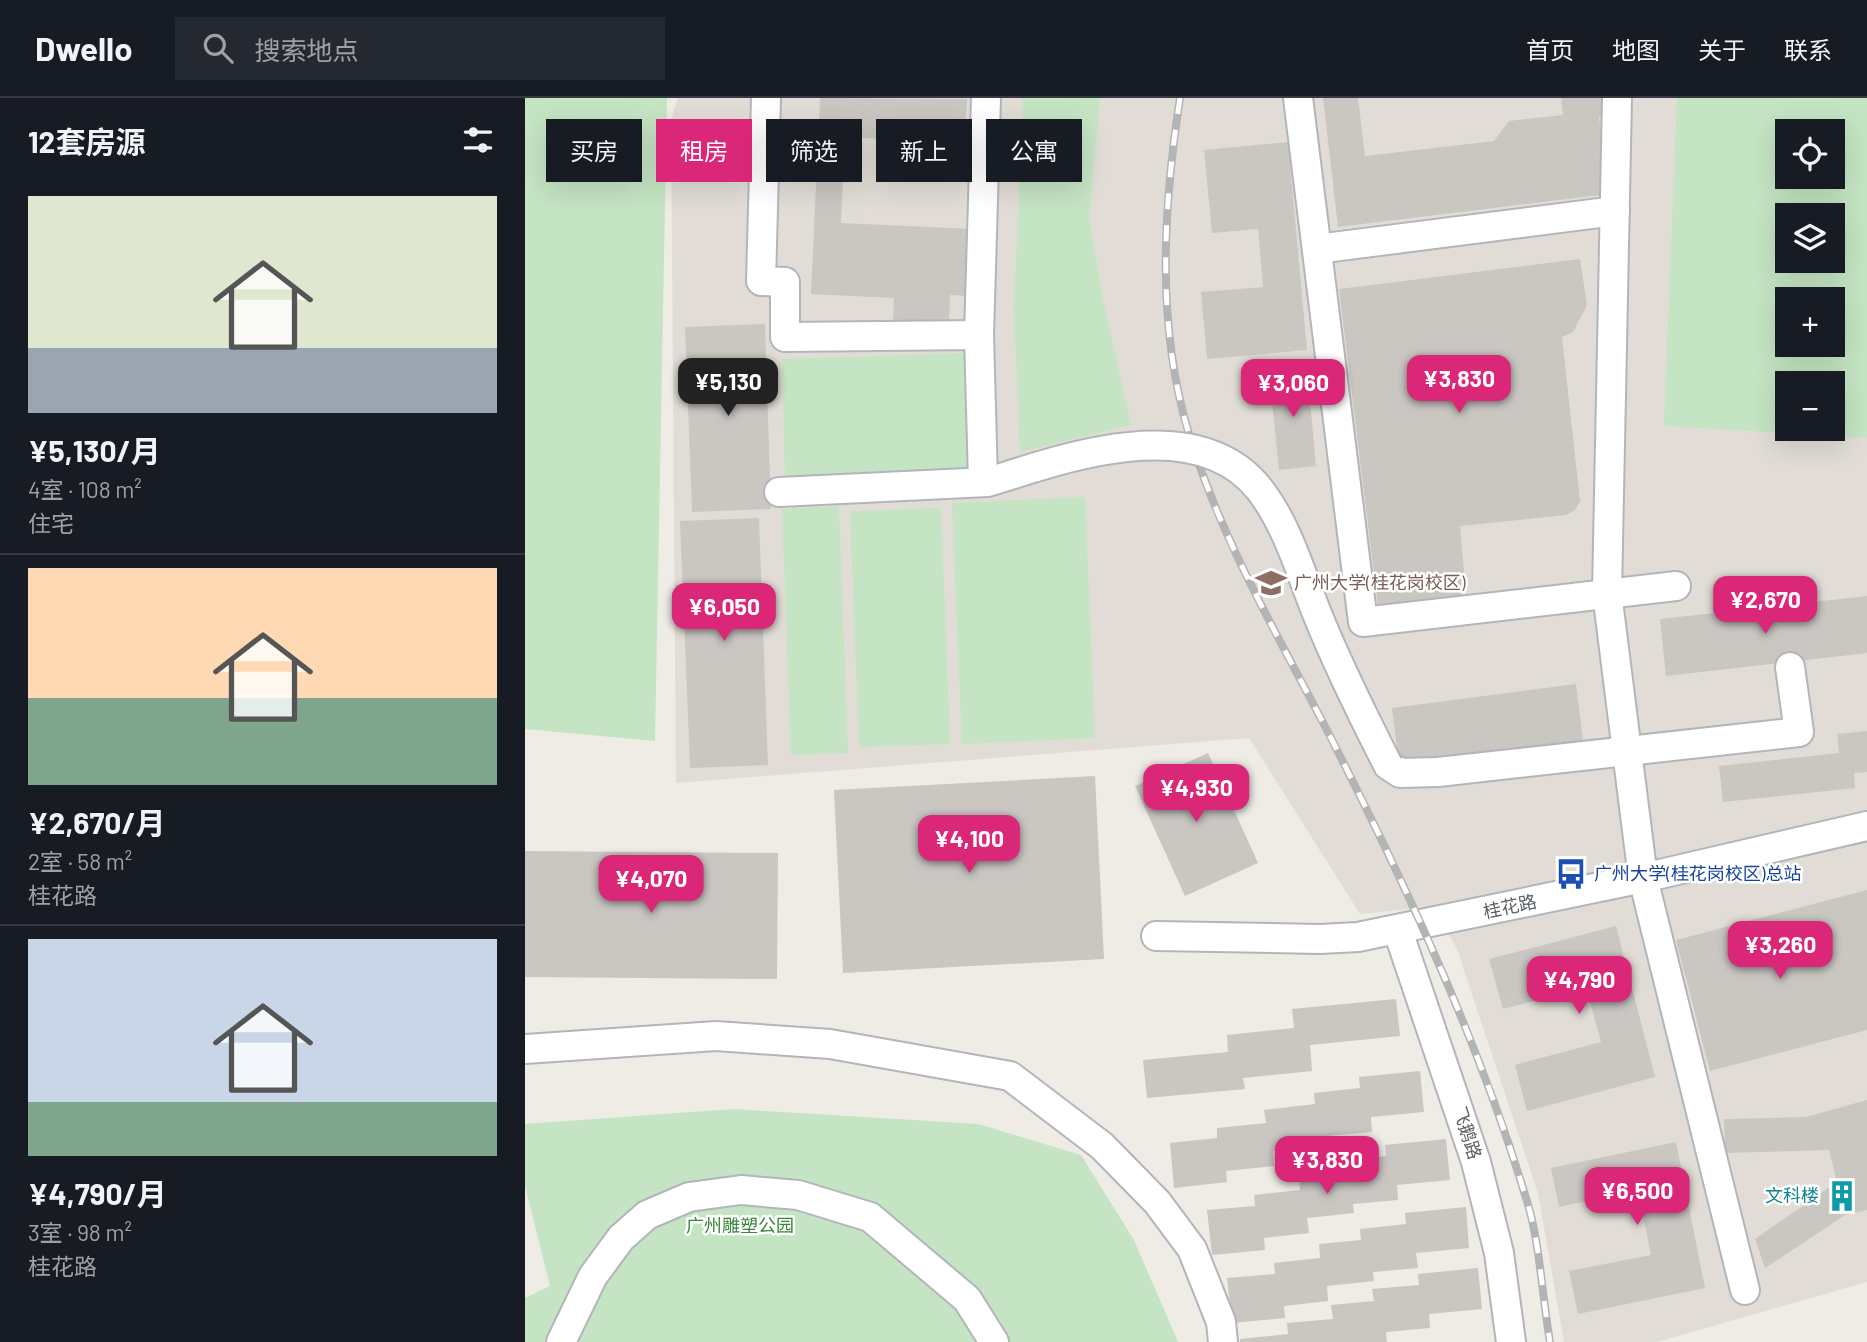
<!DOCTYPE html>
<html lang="zh">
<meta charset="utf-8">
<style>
:root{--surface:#171b24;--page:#242831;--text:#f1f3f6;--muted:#9ea1a6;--line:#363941;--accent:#db2777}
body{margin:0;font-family:Barlow,"Noto Sans SC",sans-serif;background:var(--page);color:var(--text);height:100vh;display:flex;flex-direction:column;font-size:26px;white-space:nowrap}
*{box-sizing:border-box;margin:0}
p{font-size:23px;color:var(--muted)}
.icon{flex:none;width:38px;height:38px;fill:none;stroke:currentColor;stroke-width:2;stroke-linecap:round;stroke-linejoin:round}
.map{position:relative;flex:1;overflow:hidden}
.details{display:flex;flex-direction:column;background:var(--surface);width:525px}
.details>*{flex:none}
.banner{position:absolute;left:21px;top:21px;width:665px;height:63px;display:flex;gap:14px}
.fabs{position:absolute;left:1250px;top:21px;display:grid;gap:14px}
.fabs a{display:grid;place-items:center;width:70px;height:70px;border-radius:0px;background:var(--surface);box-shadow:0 7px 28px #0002;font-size:35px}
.price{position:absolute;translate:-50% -60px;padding:0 16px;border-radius:14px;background:var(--accent);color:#fff;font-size:23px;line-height:46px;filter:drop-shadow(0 2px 4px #0008)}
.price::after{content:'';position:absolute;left:50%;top:42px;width:21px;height:16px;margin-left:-10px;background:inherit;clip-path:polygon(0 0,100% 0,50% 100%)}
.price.on{background:#222;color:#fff}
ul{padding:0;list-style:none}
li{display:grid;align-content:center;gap:14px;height:371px;padding:0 28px}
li+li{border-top:2px solid var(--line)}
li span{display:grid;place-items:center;height:217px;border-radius:0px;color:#555}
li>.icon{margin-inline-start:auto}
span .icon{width:126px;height:126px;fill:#fffc;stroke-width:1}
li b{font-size:30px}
h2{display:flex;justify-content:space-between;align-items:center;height:84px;padding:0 28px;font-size:30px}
.tag{padding:0 24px;border-radius:0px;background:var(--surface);box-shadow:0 7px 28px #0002;font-size:24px;line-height:63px}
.tag.on{background:var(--accent);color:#fff}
header{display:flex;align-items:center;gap:42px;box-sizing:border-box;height:98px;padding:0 35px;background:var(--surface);border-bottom:2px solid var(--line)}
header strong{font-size:33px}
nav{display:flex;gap:38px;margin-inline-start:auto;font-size:24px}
.search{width:490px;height:63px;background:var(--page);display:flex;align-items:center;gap:18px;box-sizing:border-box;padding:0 24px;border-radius:0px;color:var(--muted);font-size:26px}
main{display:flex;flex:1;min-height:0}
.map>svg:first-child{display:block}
.education{fill:#e1ddd6;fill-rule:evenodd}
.green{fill:#c4e4c3;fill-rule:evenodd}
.building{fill:#cac6c2}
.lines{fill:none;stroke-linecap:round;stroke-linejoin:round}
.minor-casing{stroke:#b2b5b9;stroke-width:32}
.minor{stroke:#fff;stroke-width:28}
.rail-casing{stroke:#b3b4b4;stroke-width:8}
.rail{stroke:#fff;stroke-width:5;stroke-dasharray:16;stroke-linecap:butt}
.minor-bridge-casing{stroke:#b2b5b9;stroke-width:32;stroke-linecap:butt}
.minor-bridge{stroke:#fff;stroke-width:28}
.labels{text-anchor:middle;stroke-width:5;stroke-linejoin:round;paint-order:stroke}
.education-label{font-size:18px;fill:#785e54;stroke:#fff;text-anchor:start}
.transit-label{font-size:18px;fill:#164399;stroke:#fff;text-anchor:start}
.street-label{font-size:18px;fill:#5c6064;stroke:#fff}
.culture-label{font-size:18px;fill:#0d838f;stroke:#fff;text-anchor:end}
.park-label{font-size:18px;fill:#3b853c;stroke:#fff}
</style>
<header>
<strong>Dwello</strong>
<div class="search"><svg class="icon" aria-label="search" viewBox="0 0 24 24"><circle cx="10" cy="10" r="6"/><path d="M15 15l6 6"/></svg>搜索地点</div>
<nav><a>首页</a><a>地图</a><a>关于</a><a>联系</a></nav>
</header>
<main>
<section class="details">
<h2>12套房源<svg class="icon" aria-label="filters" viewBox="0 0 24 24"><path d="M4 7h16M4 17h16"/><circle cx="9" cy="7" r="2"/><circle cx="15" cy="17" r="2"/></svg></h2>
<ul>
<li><span style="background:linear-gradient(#dfe7d0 70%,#9aa5b1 0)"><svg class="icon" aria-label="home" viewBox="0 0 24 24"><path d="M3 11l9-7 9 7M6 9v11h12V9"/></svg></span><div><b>¥5,130/月</b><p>4室 · 108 m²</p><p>住宅</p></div></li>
<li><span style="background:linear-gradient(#ffd9b3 60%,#7fa58c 0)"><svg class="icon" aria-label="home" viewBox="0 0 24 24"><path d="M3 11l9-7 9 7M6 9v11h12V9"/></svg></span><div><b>¥2,670/月</b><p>2室 · 58 m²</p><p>桂花路</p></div></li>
<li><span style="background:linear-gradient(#c9d6e8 75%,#7fa58c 0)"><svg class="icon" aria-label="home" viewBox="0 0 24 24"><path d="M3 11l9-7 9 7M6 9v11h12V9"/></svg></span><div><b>¥4,790/月</b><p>3室 · 98 m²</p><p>桂花路</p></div></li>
</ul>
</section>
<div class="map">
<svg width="1342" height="1244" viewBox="0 0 1342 1244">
<rect width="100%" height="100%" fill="#eeece5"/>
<path class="education" d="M153,0H1342V1184L1132,1244H1039L1013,1095L932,851L907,809L835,816L724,640L151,685L146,21ZM1262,33H1307V79H1262ZM1262,117H1307V163H1262ZM1262,201H1307V247H1262ZM1262,285H1307V331H1262Z"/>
<g class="green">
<polygon points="0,0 142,0 130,643 0,631"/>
<polygon points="498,0 575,0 564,118 579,207 606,327 495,354 489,211"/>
<path d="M1152,0H1342V340L1139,328ZM1262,33H1307V79H1262ZM1262,117H1307V163H1262ZM1307,201V247H1262V201ZM1307,285V331H1262V285Z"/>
<polygon points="441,255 444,377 260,382 257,261"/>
<polygon points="560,399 570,640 437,646 427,405"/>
<polygon points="314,408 323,655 266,657 257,411"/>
<polygon points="416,410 425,646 334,649 325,413"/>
<polygon points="208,1011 453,1026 556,1057 609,1142 653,1244 0,1244 0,1200 25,1188 0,1088 0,1026"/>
</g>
<g class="building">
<polygon points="295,0 442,1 440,44 411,43 410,61 399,60 400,43 320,39 316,125 447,131 444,198 425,197 424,224 368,222 369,200 286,196"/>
<polygon points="798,0 833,0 840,58 969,43 984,23 1038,17 1036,0 1080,0 1082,19 1074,19 1083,96 813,129"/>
<polygon points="763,44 782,252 682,261 676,194 738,189 733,131 687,135 679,52"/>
<polygon points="1055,161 1062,207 1048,234 1037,239 1055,403 1050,412 1041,417 935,428 940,485 936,497 928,505 854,516 814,191"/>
<polygon points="240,226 246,411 167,414 160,229"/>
<polygon points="782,270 791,368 754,372 744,274"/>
<polygon points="234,420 243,667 165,670 155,423"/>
<polygon points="1342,498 1342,555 1141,578 1135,521"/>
<polygon points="1051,586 1058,643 874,667 867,610"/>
<polygon points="1342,633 1342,674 1329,675 1330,690 1198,704 1194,668 1314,655 1312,636"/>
<polygon points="683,655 733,765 660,798 610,688"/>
<polygon points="570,678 579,861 318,875 309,692"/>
<polygon points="0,753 253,755 252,881 0,879"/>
<polygon points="1342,792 1342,932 1185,973 1151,842"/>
<polygon points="1091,828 1130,979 1002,1013 990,967 1076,944 1061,889 978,911 964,861"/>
<polygon points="871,901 875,938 785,947 787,973 718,980 720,991 622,1000 618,962 703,954 702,937 769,930 767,911"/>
<polygon points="895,973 899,1014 846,1019 847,1034 802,1038 803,1048 748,1053 749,1068 701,1073 702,1084 649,1090 645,1045 692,1040 692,1030 741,1025 739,1012 790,1006 789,995 835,990 834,979"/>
<polygon points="1342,1002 1342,1112 1320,1117 1240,1170 1230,1141 1312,1084 1304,1052 1200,1055 1199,1021 1281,1019"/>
<polygon points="921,1041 925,1082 872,1087 873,1102 828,1106 829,1115 782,1120 784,1135 739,1140 740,1152 687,1157 682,1112 730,1108 729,1097 775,1092 774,1078 816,1074 815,1063 861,1058 860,1047"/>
<polygon points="1151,1044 1180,1190 1053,1216 1044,1173 1126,1157 1113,1092 1034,1109 1026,1070"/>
<polygon points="941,1109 944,1150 891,1155 893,1170 848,1174 849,1183 802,1188 803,1203 759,1208 760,1220 707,1225 702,1180 750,1176 749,1165 795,1160 794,1146 836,1142 835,1131 881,1126 880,1115"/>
<polygon points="953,1170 957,1211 904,1216 905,1230 861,1234 862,1244 715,1244 715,1241 763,1236 762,1225 808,1221 806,1207 849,1203 847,1191 894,1187 893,1176"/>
</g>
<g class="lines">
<defs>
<g id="minor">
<polyline points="241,0 236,183 260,184 260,239 454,237 458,384"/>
<polyline points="773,0 838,524 1151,488"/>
<polyline points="1092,0 1082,495 1118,780 1220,1192"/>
<polyline points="792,151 1090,113"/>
<polyline points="454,237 461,0"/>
<polyline points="254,394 463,384 511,369"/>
<polyline points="863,667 875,675 913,674 1274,634 1265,569"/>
<polyline points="873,833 951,1064 974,1155 986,1244"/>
<polyline points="631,838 795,841 833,839 1118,780 1342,728"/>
<polyline points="0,951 191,938 305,946 485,978 577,1048 632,1104 667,1151 696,1224 698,1244"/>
<polyline points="36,1244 68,1178 96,1140 122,1117 164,1099 216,1092 273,1097 345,1119 442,1201 469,1244"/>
</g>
</defs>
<use href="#minor" class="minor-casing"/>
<use href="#minor" class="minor"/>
<defs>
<path id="rail" d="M655,0C638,111 631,227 664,336C697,444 755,541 807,642C882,790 953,941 1001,1100C1015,1143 1017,1198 1025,1244"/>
</defs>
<use href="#rail" class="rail-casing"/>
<use href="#rail" class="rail"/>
<defs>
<path id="minor-bridge" d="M511,369C580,348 683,325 735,392C762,427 775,473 791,513C812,566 837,616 863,667"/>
</defs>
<use href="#minor-bridge" class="minor-bridge-casing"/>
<use href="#minor-bridge" class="minor-bridge"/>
</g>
<defs>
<symbol id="university-bare" viewBox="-9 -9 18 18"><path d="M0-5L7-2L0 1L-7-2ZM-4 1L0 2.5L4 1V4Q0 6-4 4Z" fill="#8d6e63" stroke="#fff" stroke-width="2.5" paint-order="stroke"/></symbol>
<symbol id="bus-bare" viewBox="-9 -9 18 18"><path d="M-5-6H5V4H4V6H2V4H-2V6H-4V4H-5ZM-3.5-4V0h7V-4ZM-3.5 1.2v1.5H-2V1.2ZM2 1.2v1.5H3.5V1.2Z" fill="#1a4fb4" stroke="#fff" stroke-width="2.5" paint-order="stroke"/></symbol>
<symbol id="building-bare" viewBox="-9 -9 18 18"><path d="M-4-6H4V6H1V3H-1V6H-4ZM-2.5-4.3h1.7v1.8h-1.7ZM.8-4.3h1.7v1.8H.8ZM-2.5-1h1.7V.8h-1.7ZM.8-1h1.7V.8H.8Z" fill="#0f9aa8" stroke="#fff" stroke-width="2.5" paint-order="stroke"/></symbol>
</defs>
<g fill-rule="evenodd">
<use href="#university-bare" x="724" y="463" width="44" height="44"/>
<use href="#bus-bare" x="1024" y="754" width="44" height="44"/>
<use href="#building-bare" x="1295" y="1076" width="44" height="44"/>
</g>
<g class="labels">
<g class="education-label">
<text x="769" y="491">广州大学(桂花岗校区)</text>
</g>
<g class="transit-label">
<text x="1069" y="782">广州大学(桂花岗校区)总站</text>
</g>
<g class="street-label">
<text transform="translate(985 809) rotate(-12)" y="6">桂花路</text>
<text transform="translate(942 1035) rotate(72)" y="6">飞鹅路</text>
</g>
<g class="culture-label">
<text x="1294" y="1104">文科楼</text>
</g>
<g class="park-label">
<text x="215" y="1134">广州雕塑公园</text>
</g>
</g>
</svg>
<div class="fabs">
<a><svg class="icon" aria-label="locate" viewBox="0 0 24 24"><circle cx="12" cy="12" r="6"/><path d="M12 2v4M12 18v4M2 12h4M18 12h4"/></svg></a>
<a><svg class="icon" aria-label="layers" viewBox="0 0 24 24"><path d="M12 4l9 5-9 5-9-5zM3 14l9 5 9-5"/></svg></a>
<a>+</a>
<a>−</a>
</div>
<b class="price" style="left:934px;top:317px">¥3,830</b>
<b class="price on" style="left:203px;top:320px">¥5,130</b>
<b class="price" style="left:768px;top:321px">¥3,060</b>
<b class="price" style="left:1240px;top:538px">¥2,670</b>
<b class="price" style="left:199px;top:545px">¥6,050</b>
<b class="price" style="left:671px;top:726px">¥4,930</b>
<b class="price" style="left:444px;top:777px">¥4,100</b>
<b class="price" style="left:126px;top:817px">¥4,070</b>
<b class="price" style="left:1255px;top:883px">¥3,260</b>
<b class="price" style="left:1054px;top:918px">¥4,790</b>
<b class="price" style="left:802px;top:1098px">¥3,830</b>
<b class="price" style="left:1112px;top:1129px">¥6,500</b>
<div class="banner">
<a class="tag">买房</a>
<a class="tag on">租房</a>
<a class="tag">筛选</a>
<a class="tag">新上</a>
<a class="tag">公寓</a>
</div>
</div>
</main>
